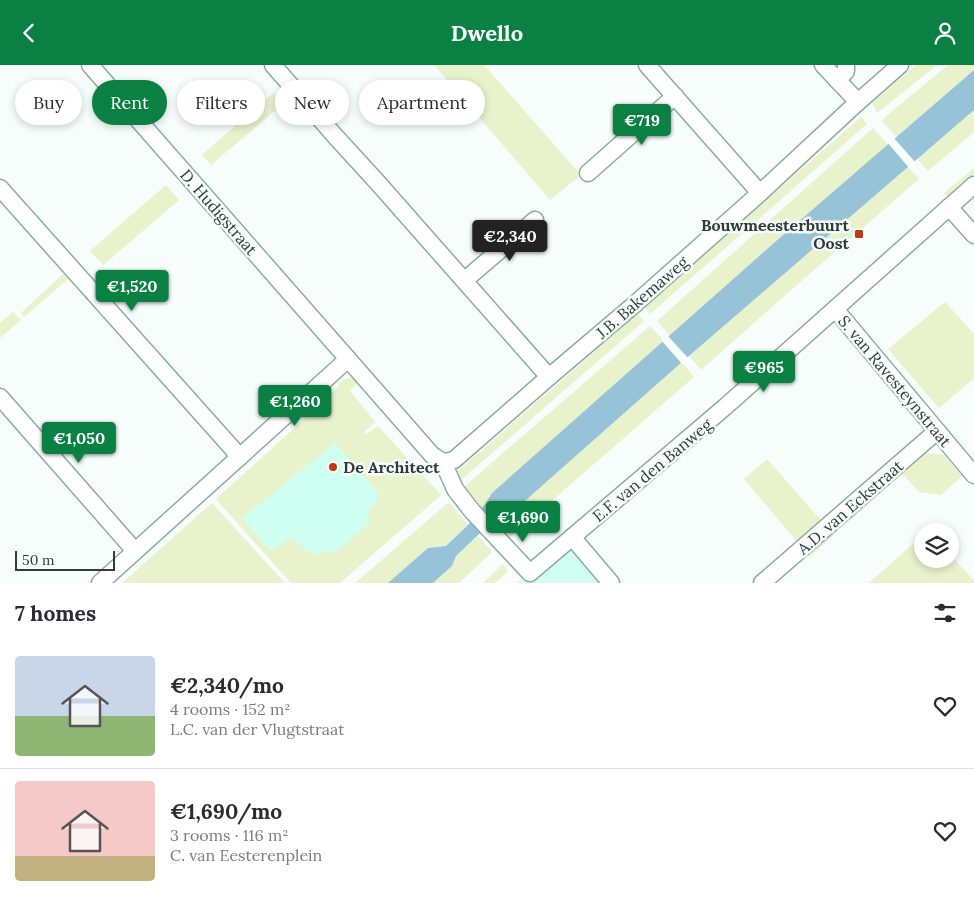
<!DOCTYPE html>
<meta charset="utf-8">
<style>
:root{--surface:#fff;--page:#f2f2f3;--text:#2b2b33;--muted:#7c7c81;--line:#e1e1e2;--accent:#0b8043}
body{margin:0;font-family:Lora,serif;background:var(--page);color:var(--text);height:100vh;display:flex;flex-direction:column;font-size:19px;white-space:nowrap}
*{box-sizing:border-box;margin:0}
p{font-size:16px;color:var(--muted)}
.icon{flex:none;width:28px;height:28px;fill:none;stroke:currentColor;stroke-width:2;stroke-linecap:round;stroke-linejoin:round}
.map{position:relative;height:518px;overflow:hidden}
.sheet{display:flex;flex-direction:column;background:var(--surface);flex:1}
.sheet>*{flex:none}
.banner{position:absolute;left:15px;top:15px;width:500px;height:45px;display:flex;gap:10px}
.fabs{position:absolute;left:914px;top:458px;display:grid;gap:10px}
.fabs a{display:grid;place-items:center;width:45px;height:45px;border-radius:50%;background:var(--surface);box-shadow:0 2px 8px #0003;font-size:25px}
.scale{position:absolute;left:15px;bottom:12px;width:100px;box-sizing:border-box;padding-left:5px;border:2px solid #2e3d38;border-top:0;font-size:14px;line-height:18px;white-space:nowrap;color:#2e3d38;-webkit-text-stroke:4px #f6fdfb;paint-order:stroke}
.price{position:absolute;translate:-50% -42px;padding:0 11px;border-radius:5px;background:var(--accent);color:#fff;font-size:16px;line-height:32px;filter:drop-shadow(0 1px 2px #0008)}
.price::after{content:'';position:absolute;left:50%;top:30px;width:15px;height:11px;margin-left:-8px;background:inherit;clip-path:polygon(0 0,100% 0,50% 100%)}
.price.active{background:#222;color:#fff}
ul{padding:0;list-style:none}
li{display:flex;align-items:center;gap:15px;height:125px;padding:0 15px}
li+li{border-top:1px solid var(--line)}
li span{display:grid;place-items:center;flex:none;width:140px;height:100px;border-radius:5px;color:#555}
li>.icon{margin-inline-start:auto}
span .icon{width:60px;height:60px;fill:#fffc;stroke-width:1}
li b{font-size:21px}
h2{display:flex;justify-content:space-between;align-items:center;height:60px;padding:0 15px;font-size:21px}
.chip{padding:0 18px;border-radius:22px;background:var(--surface);box-shadow:0 2px 8px #0003;font-size:18px;line-height:45px}
.chip.active{background:var(--accent);color:#fff}
header{display:flex;justify-content:space-between;align-items:center;height:65px;padding:0 15px;background:var(--accent);color:#fff;font-size:22px;font-weight:700}
.map>svg:first-child{display:block}
.built{fill:#cffff0}
.green{fill:#e8f2cb;fill-rule:evenodd}
.water{fill:#97c3d9}
.pier{fill:#f6fdfb}
.lines{fill:none;stroke-linecap:round;stroke-linejoin:round}
.minor-casing{stroke:#8aaea3;stroke-width:19}
.minor{stroke:#fff;stroke-width:16}
.poi-dot{fill:#c23912;stroke:#f6fdfb;stroke-width:2}
.labels{text-anchor:middle;stroke-width:5;stroke-linejoin:round;paint-order:stroke}
.street-label{font-size:16px;fill:#2e3d38;stroke:#f6fdfb}
.poi-label{font-size:16px;font-weight:bold;fill:#2e3d38;stroke:#f6fdfb;text-anchor:end}
</style>
<header><svg class="icon" aria-label="back" viewBox="0 0 24 24"><path d="M15 5l-7 7 7 7"/></svg>Dwello<svg class="icon" aria-label="person" viewBox="0 0 24 24"><circle cx="12" cy="8" r="4"/><path d="M4 21q1-7 8-7t8 7"/></svg></header>
<div class="map">
<svg width="974" height="518" viewBox="0 0 974 518">
<rect width="100%" height="100%" fill="#f6fdfb"/>
<g class="built">
<polygon points="340,354 418,449 340,518 291,518 231,451"/>
<polygon points="565,475 604,518 517,518"/>
</g>
<g class="green">
<polygon points="434,0 484,0 581,110 550,135"/>
<polygon points="916,0 937,0 877,48 872,38"/>
<polygon points="948,0 974,0 974,5 897,72 882,57 885,52"/>
<polygon points="273,28 283,39 211,100 202,90"/>
<polygon points="974,45 974,67 928,106 917,94"/>
<polygon points="861,52 867,59 650,249 645,242"/>
<polygon points="873,63 888,80 775,177 670,271 657,256"/>
<polygon points="908,102 919,114 783,232 701,305 689,291"/>
<polygon points="974,103 974,112 949,133 944,128"/>
<polygon points="166,120 179,135 103,200 90,186"/>
<polygon points="63,209 68,214 24,252 21,248"/>
<polygon points="945,237 974,269 974,313 939,343 888,284"/>
<polygon points="13,247 21,255 0,273 0,258"/>
<polygon points="638,249 644,256 461,415 456,408"/>
<polygon points="650,261 664,276 492,428 482,443 465,421"/>
<polygon points="682,297 694,312 508,474 493,456 496,453 509,450"/>
<path d="M347,313H353L359,317L350,325L351,327L375,357L364,367L367,369L378,361L441,430L340,518H291L216,434L330,331L341,317ZM335,378L379,429L376,438L367,450L372,455L361,466L336,487L310,489L296,475L291,477L288,474L271,487L242,453Z"/>
<polygon points="922,388 944,390 962,411 941,430 919,427 902,408"/>
<polygon points="767,394 834,470 810,492 744,414"/>
<polygon points="449,437 468,460 446,481 428,483 388,518 355,518"/>
<polygon points="212,438 285,518 122,518"/>
<polygon points="478,471 492,487 459,518 433,518 452,501 456,491"/>
<polygon points="922,471 922,494 950,494 950,489 974,516 974,518 869,518"/>
<polygon points="503,499 508,506 495,518 483,518"/>
</g>
<polygon class="water" points="974,5 974,45 682,297 509,450 496,453 456,491 452,501 433,518 388,518 428,483 446,481 468,460 485,439 492,428 775,177"/>
<g class="pier">
<polygon points="893,72 916,98 910,104 887,77"/>
<polygon points="667,270 689,294 683,300 661,275"/>
</g>
<g class="lines">
<defs>
<g id="minor">
<polyline points="90,0 348,294"/>
<polyline points="273,0 335,71 378,118 549,312"/>
<polyline points="647,0 760,128"/>
<polyline points="823,0 858,37"/>
<polyline points="837,15 846,6 846,0"/>
<polyline points="588,108 675,31"/>
<polyline points="0,123 240,392"/>
<polyline points="949,142 974,170"/>
<polyline points="465,215 535,155"/>
<polyline points="835,244 974,410"/>
<polyline points="0,332 135,486"/>
<polyline points="443,397 454,395 549,312 635,239 760,128 858,37 900,0"/>
<polyline points="572,472 611,518"/>
<polyline points="100,518 348,294 432,390 443,397 455,424 472,446 530,508 725,342 974,120"/>
<polyline points="762,518 937,366"/>
</g>
</defs>
<use href="#minor" class="minor-casing"/>
<use href="#minor" class="minor"/>
</g>
<g class="poi-dot">
<rect x="854" y="164" width="10" height="10" rx="2.5"/>
<circle cx="333" cy="402" r="5"/>
</g>
<g class="labels">
<g class="street-label">
<text transform="translate(219 147) rotate(49)" y="6">D. Hudigstraat</text>
<text transform="translate(642 232) rotate(-41)" y="6">J.B. Bakemaweg</text>
<text transform="translate(895 316) rotate(50)" y="6">S. van Ravesteynstraat</text>
<text transform="translate(652 405) rotate(-40)" y="6">E.F. van den Banweg</text>
<text transform="translate(850 442) rotate(-41)" y="6">A.D. van Eckstraat</text>
</g>
<g class="poi-label">
<text x="849" y="166">Bouwmeesterbuurt<tspan x="849" dy="18">Oost</tspan></text>
<text x="343" y="408" text-anchor="start">De Architect</text>
</g>
</g>
</svg>
<div class="fabs">
<a><svg class="icon" aria-label="layers" viewBox="0 0 24 24"><path d="M12 4l9 5-9 5-9-5zM3 14l9 5 9-5"/></svg></a>
</div>
<div class="scale">50 m</div>
<b class="price" style="left:642px;top:81px">€719</b>
<b class="price active" style="left:510px;top:197px">€2,340</b>
<b class="price" style="left:132px;top:247px">€1,520</b>
<b class="price" style="left:764px;top:328px">€965</b>
<b class="price" style="left:295px;top:362px">€1,260</b>
<b class="price" style="left:79px;top:399px">€1,050</b>
<b class="price" style="left:523px;top:478px">€1,690</b>
<div class="banner">
<a class="chip">Buy</a>
<a class="chip active">Rent</a>
<a class="chip">Filters</a>
<a class="chip">New</a>
<a class="chip">Apartment</a>
</div>
</div>
<section class="sheet">
<h2>7 homes<svg class="icon" aria-label="filters" viewBox="0 0 24 24"><path d="M4 7h16M4 17h16"/><circle cx="9" cy="7" r="2"/><circle cx="15" cy="17" r="2"/></svg></h2>
<ul>
<li><span style="background:linear-gradient(#c9d6e8 60%,#8fb573 0)"><svg class="icon" aria-label="home" viewBox="0 0 24 24"><path d="M3 11l9-7 9 7M6 9v11h12V9"/></svg></span><div><b>€2,340/mo</b><p>4 rooms · 152 m²</p><p>L.C. van der Vlugtstraat</p></div><svg class="icon" aria-label="heart" viewBox="0 0 24 24"><path d="M12 20l-8-8c-3-5 5-10 8-4 3-6 11-1 8 4z"/></svg></li>
<li><span style="background:linear-gradient(#f6c9c9 75%,#c2b280 0)"><svg class="icon" aria-label="home" viewBox="0 0 24 24"><path d="M3 11l9-7 9 7M6 9v11h12V9"/></svg></span><div><b>€1,690/mo</b><p>3 rooms · 116 m²</p><p>C. van Eesterenplein</p></div><svg class="icon" aria-label="heart" viewBox="0 0 24 24"><path d="M12 20l-8-8c-3-5 5-10 8-4 3-6 11-1 8 4z"/></svg></li>
</ul>
</section>
